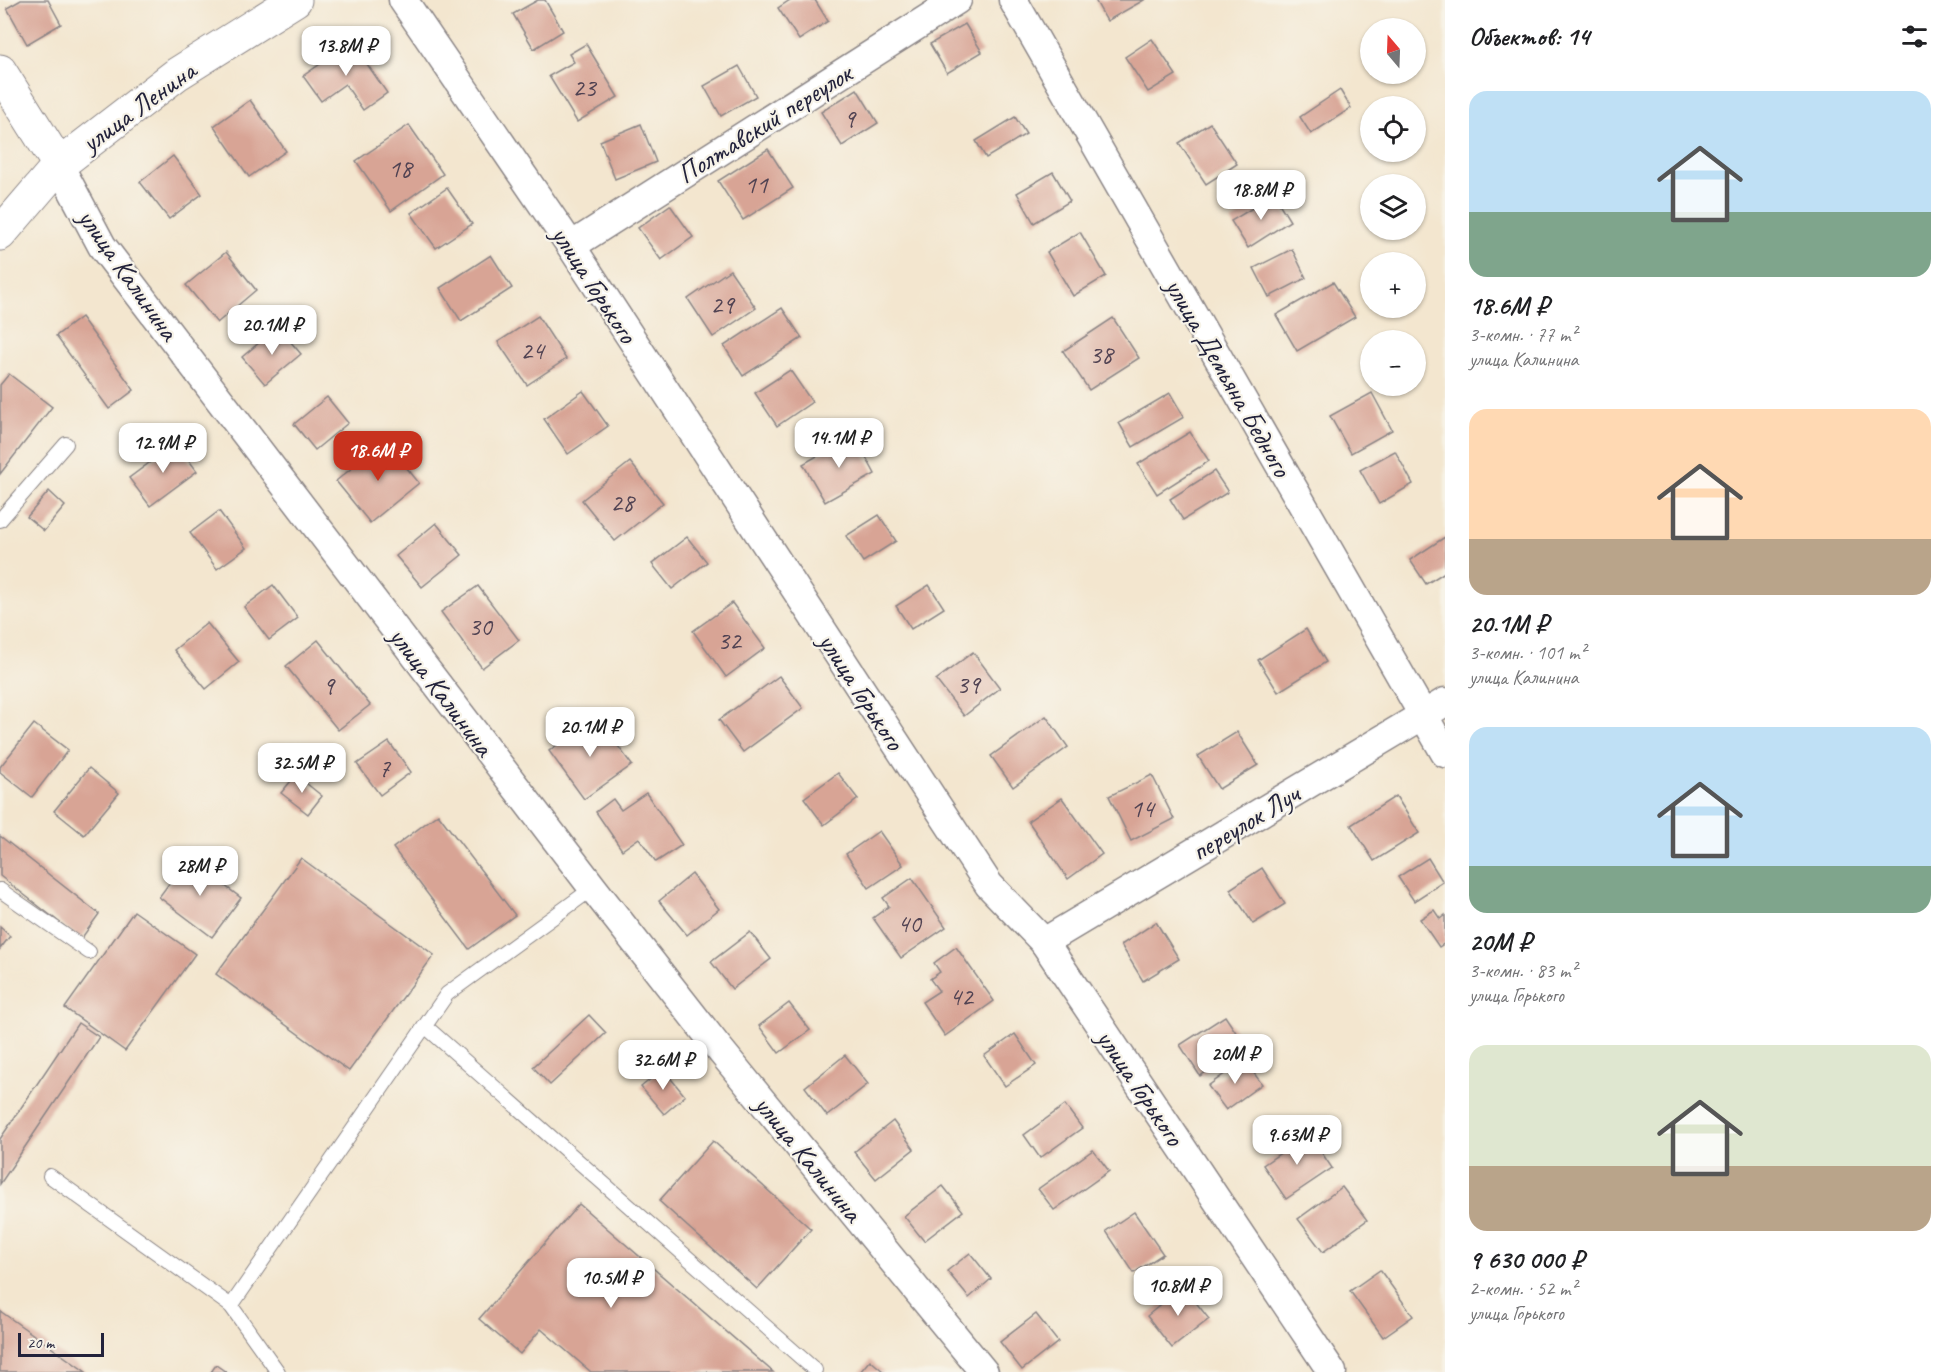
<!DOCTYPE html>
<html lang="ru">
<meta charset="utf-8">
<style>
:root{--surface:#fff;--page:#f2f2f2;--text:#202124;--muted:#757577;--accent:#c8321e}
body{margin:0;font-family:Caveat,sans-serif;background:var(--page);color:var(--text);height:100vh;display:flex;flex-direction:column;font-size:22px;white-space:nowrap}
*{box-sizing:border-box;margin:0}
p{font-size:20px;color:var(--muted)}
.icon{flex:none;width:33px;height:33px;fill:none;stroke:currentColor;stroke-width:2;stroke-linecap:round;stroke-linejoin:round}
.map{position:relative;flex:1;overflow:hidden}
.sheet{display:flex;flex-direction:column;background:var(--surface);width:510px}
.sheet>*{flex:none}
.needle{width:39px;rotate:341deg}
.buttons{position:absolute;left:1360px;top:18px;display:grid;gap:12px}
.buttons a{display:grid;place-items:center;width:66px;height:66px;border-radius:50%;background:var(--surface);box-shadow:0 2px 4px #0004;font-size:30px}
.scale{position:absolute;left:18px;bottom:15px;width:86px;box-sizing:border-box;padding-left:6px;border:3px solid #22223b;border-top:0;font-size:16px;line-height:21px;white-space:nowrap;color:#22223b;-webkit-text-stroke:4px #f7f3e8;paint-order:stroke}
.price{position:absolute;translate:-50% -51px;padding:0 14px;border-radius:12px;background:#fff;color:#222;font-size:20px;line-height:39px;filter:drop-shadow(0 2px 3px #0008)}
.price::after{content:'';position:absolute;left:50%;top:36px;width:18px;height:14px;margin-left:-9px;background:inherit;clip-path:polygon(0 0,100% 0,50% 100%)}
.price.on{background:var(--accent);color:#fff}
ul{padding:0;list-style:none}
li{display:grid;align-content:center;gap:12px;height:318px;padding:0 24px}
li span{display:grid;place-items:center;height:186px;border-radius:18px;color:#555}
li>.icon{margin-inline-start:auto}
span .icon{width:108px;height:108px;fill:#fffc;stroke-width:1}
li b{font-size:26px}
h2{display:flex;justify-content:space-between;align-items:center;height:72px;padding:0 24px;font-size:26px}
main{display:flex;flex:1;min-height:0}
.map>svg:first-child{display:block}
.building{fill:#d8a495}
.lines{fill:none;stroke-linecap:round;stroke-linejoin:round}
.service-casing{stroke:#8a8485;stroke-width:16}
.minor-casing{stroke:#8a8485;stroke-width:31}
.tertiary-casing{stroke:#8a8485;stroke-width:35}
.service{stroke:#fff;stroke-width:14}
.minor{stroke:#fff;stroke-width:28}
.tertiary{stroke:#fff;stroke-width:33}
.labels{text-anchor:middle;stroke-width:4.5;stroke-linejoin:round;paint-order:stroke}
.number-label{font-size:26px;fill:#504252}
.street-label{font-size:28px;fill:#22223b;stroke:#f7f3e8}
</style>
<main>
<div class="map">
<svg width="1445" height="1372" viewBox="0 0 1445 1372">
<rect width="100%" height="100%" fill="#f7f3e8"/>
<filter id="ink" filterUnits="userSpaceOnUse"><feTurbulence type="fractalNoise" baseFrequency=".0167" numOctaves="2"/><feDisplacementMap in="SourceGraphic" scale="12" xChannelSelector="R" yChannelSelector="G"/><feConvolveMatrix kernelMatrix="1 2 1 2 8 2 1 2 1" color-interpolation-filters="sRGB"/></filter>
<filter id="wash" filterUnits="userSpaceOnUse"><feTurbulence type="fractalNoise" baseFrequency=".008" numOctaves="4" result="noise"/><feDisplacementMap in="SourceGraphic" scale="24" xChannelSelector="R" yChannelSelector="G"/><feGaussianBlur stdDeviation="1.35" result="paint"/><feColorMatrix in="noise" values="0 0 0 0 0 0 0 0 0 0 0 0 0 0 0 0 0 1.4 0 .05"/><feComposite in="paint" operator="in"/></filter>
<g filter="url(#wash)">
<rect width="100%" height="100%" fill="#f3e6cf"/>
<g id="blocks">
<g class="building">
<polygon points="21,0 48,0 61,24 27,44 7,8"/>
<polygon points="538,0 545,0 563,31 534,49 513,14"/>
<polygon points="790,0 815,0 828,21 799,40 778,8"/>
<polygon points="1095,0 1144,0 1107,21"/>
<polygon points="965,24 982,52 947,73 930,44"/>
<polygon points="1152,39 1176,75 1148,92 1125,57"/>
<polygon points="352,42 387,93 363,110 345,84 321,101 303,76"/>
<polygon points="586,44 618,97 577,122 549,76 574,62 569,54"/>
<polygon points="739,66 756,96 721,116 704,86"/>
<polygon points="857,89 878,123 842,146 821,112"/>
<polygon points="1340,90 1351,108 1311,134 1300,117"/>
<polygon points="250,100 286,151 249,177 214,126"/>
<polygon points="1015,117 1026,134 986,158 976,141"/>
<polygon points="1210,123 1237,164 1206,184 1179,143"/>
<polygon points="641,124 656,162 615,179 600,141"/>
<polygon points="409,125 443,174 391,211 356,161"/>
<polygon points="768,149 793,188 743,220 718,181"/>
<polygon points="173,156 202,194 169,219 140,182"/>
<polygon points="1053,172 1070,201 1034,223 1017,193"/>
<polygon points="447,188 472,224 436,248 411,213"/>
<polygon points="1274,195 1290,221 1248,248 1231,221"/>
<polygon points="670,205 693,237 661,260 638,228"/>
<polygon points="1080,232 1106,276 1073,296 1047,252"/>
<polygon points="1292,249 1306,278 1269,297 1254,268"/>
<polygon points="226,252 256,290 217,323 186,285"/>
<polygon points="491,255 512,288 461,321 440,288"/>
<polygon points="730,270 756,308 713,337 688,299"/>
<polygon points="1333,282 1355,317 1297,351 1276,315"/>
<polygon points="782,308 802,338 743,376 724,346"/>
<polygon points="538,316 566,359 527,385 498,342"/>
<polygon points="81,317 134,390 109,409 56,336"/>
<polygon points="1113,318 1139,358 1089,390 1063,351"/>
<polygon points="278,327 301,354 265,384 242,357"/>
<polygon points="790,370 812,402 777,426 755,393"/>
<polygon points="9,374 52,407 0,474 0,385"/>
<polygon points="583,391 608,426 568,454 544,419"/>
<polygon points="1170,393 1184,417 1133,447 1119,423"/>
<polygon points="1372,393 1392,430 1351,453 1330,416"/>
<polygon points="327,397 348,423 315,450 294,424"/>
<polygon points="1190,432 1209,461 1157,494 1138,464"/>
<polygon points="854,435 875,474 825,502 803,464"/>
<polygon points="385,441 419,483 370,523 336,481"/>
<polygon points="176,443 197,471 150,506 129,478"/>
<polygon points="1395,451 1413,484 1379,504 1360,470"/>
<polygon points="630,462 663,503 615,541 582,500"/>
<polygon points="1214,471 1228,492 1183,520 1170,499"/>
<polygon points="49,491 65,506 44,531 27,517"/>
<polygon points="219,511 246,548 217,569 190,533"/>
<polygon points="879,515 896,541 863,562 846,536"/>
<polygon points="436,523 462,555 422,587 396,556"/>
<polygon points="687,537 707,562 672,589 652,564"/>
<polygon points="1445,537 1445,572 1426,584 1410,560"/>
<polygon points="273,585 298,618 269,640 244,607"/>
<polygon points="929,585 944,608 911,629 896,606"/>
<polygon points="478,586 519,640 482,668 441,612"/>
<polygon points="732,603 765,648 726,677 693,631"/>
<polygon points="207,623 239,662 206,689 174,650"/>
<polygon points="1306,629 1326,662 1278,692 1258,660"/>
<polygon points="318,640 370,705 338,730 286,666"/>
<polygon points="973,652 1000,688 964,716 936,680"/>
<polygon points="779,676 803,708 743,752 719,720"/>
<polygon points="596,716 632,765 584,799 549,751"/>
<polygon points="1046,716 1068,747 1013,787 991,756"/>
<polygon points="34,724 68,750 32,797 0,772 0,767"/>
<polygon points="1237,732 1258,765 1219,789 1198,756"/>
<polygon points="389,742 411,772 380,795 357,764"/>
<polygon points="89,768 119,793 84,835 54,811"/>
<polygon points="838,773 858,799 824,825 804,798"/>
<polygon points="296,775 322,796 308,814 281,793"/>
<polygon points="1152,775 1174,819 1131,841 1109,796"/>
<polygon points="646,793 682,845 656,862 639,838 622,850 596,812 613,799 621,810"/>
<polygon points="1396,796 1419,833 1374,861 1351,825"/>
<polygon points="1062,798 1102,854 1068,879 1028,821"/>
<polygon points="438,814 515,915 469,949 393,848"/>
<polygon points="879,831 903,865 869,888 846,854"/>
<polygon points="0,836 99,914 81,939 0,876"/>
<polygon points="188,858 241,898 212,937 159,897"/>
<polygon points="301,858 434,955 349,1071 216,974"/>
<polygon points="1428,858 1443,882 1414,901 1398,877"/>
<polygon points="1262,868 1285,904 1253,924 1230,889"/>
<polygon points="692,874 719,909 687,935 659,901"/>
<polygon points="912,878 946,927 901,958 873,918 889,906 883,898"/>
<polygon points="1434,910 1440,919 1445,915 1445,943 1439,947 1420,919"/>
<polygon points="134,911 195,954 125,1051 65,1008"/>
<polygon points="1156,922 1179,959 1143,981 1121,945"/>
<polygon points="0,927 10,936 0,949"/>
<polygon points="750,932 771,959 732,989 711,962"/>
<polygon points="956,947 994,1001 945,1036 922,1002 939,991 930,979 940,972 934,963"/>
<polygon points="789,1003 810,1030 779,1053 759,1026"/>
<polygon points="589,1015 606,1033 550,1085 533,1067"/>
<polygon points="1225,1016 1245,1046 1200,1076 1180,1045"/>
<polygon points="78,1023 99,1037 0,1184 0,1139"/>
<polygon points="1015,1034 1036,1065 1005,1086 984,1056"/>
<polygon points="845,1055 868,1084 827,1116 805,1087"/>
<polygon points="1244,1060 1262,1084 1226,1110 1208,1086"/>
<polygon points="663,1069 685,1096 664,1114 641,1087"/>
<polygon points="1065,1105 1082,1128 1040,1158 1024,1135"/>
<polygon points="893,1121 914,1149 876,1179 854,1152"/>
<polygon points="1309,1134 1332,1168 1286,1199 1263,1165"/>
<polygon points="713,1141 811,1229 757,1289 659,1201"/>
<polygon points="1093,1150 1109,1171 1054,1210 1038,1189"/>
<polygon points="943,1186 963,1211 924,1241 904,1216"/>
<polygon points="1342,1187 1367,1220 1323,1252 1298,1219"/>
<polygon points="579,1204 773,1372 591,1372 541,1329 520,1354 479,1319"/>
<polygon points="1134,1212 1163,1254 1134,1273 1106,1231"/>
<polygon points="970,1253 991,1279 969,1298 947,1271"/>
<polygon points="1380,1270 1413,1316 1383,1337 1350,1291"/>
<polygon points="1183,1286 1209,1319 1172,1348 1147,1316"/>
<polygon points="0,1311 86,1372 0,1372"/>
<polygon points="1036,1314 1058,1342 1022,1370 1000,1342"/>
<polygon points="870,1360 884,1372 860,1372"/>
<polygon points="216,1365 226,1372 211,1372"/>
</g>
</g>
</g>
<g filter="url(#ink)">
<use href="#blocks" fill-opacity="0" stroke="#8a8485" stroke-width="1.5"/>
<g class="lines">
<defs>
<g id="service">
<polyline points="0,520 66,444"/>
<polyline points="0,890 89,952"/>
<polyline points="425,1026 815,1370"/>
<polyline points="50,1176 231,1306 278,1372"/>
<polyline points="231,1306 447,994 593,888"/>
</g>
<g id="minor">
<polyline points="403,0 571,246 989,885 1044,942 1332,1372"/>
<polyline points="1013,0 1445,753"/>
<polyline points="59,165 102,246 593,888 716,1045 984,1372"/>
<polyline points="571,246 957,0"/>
<polyline points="1044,942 1445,702"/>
</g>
<g id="tertiary">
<polyline points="0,71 59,165"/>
<polyline points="0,234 59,165 177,74 295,0"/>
</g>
</defs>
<use href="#service" class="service-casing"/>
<use href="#minor" class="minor-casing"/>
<use href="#tertiary" class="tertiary-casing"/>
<use href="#service" class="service"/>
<use href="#minor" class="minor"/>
<use href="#tertiary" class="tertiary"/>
</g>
</g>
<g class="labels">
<g class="number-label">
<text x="584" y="96">23</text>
<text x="849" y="127">9</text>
<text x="400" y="177">18</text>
<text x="756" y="193">11</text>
<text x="722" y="313">29</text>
<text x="532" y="359">24</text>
<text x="1101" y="363">38</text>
<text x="622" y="511">28</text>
<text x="480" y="635">30</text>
<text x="729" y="649">32</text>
<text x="968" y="693">39</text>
<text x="328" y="694">9</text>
<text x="384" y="777">7</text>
<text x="1142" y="817">14</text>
<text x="909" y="932">40</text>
<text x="961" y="1005">42</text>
</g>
<g class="street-label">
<text transform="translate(138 106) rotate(-36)" y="10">улица Ленина</text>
<text transform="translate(764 123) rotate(-32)" y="10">Полтавский переулок</text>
<text transform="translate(129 274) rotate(55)" y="10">улица Калинина</text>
<text transform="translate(595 284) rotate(57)" y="10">улица Горького</text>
<text transform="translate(1229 377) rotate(60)" y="10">улица Демьяна Бедного</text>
<text transform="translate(442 691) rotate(53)" y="10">улица Калинина</text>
<text transform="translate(862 691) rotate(57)" y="10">улица Горького</text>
<text transform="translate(1245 822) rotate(-31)" y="10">переулок Луч</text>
<text transform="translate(1141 1087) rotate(56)" y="10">улица Горького</text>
<text transform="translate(809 1158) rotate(51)" y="10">улица Калинина</text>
</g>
</g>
</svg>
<div class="buttons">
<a><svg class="needle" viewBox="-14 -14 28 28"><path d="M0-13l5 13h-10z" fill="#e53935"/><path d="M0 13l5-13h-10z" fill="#757577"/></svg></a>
<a><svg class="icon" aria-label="locate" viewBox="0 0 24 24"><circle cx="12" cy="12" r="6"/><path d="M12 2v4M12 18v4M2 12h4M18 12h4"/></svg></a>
<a><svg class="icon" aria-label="layers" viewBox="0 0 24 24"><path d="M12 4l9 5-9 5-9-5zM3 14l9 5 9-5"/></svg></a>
<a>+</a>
<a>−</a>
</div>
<div class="scale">20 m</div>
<b class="price" style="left:346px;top:77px">13.8M ₽</b>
<b class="price" style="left:1261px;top:221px">18.8M ₽</b>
<b class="price" style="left:272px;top:356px">20.1M ₽</b>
<b class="price" style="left:839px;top:469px">14.1M ₽</b>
<b class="price" style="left:163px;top:474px">12.9M ₽</b>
<b class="price on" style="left:378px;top:482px">18.6M ₽</b>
<b class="price" style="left:590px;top:758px">20.1M ₽</b>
<b class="price" style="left:302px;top:794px">32.5M ₽</b>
<b class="price" style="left:200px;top:897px">28M ₽</b>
<b class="price" style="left:1235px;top:1085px">20M ₽</b>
<b class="price" style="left:663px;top:1091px">32.6M ₽</b>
<b class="price" style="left:1297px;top:1166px">9.63M ₽</b>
<b class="price" style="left:611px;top:1309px">10.5M ₽</b>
<b class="price" style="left:1178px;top:1317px">10.8M ₽</b>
</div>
<section class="sheet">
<h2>Объектов: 14<svg class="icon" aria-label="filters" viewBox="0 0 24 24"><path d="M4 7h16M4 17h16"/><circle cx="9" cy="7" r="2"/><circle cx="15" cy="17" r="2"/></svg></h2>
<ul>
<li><span style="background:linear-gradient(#bfe0f5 65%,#7fa58c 0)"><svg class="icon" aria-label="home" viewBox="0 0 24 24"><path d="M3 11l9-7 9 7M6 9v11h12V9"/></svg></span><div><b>18.6M ₽</b><p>3-комн. · 77 m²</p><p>улица Калинина</p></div></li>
<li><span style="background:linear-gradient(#ffd9b3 70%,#b9a48a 0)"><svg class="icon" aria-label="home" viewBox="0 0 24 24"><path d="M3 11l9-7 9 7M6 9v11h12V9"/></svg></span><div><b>20.1M ₽</b><p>3-комн. · 101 m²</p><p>улица Калинина</p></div></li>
<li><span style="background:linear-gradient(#bfe0f5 75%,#7fa58c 0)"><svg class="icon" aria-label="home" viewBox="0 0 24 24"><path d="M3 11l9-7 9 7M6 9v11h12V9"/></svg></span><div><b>20M ₽</b><p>3-комн. · 83 m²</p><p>улица Горького</p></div></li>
<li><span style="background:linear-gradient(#dfe7d0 65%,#b9a48a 0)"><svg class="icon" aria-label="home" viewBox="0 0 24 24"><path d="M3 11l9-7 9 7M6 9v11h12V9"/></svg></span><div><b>9 630 000 ₽</b><p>2-комн. · 52 m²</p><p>улица Горького</p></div></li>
</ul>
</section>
</main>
